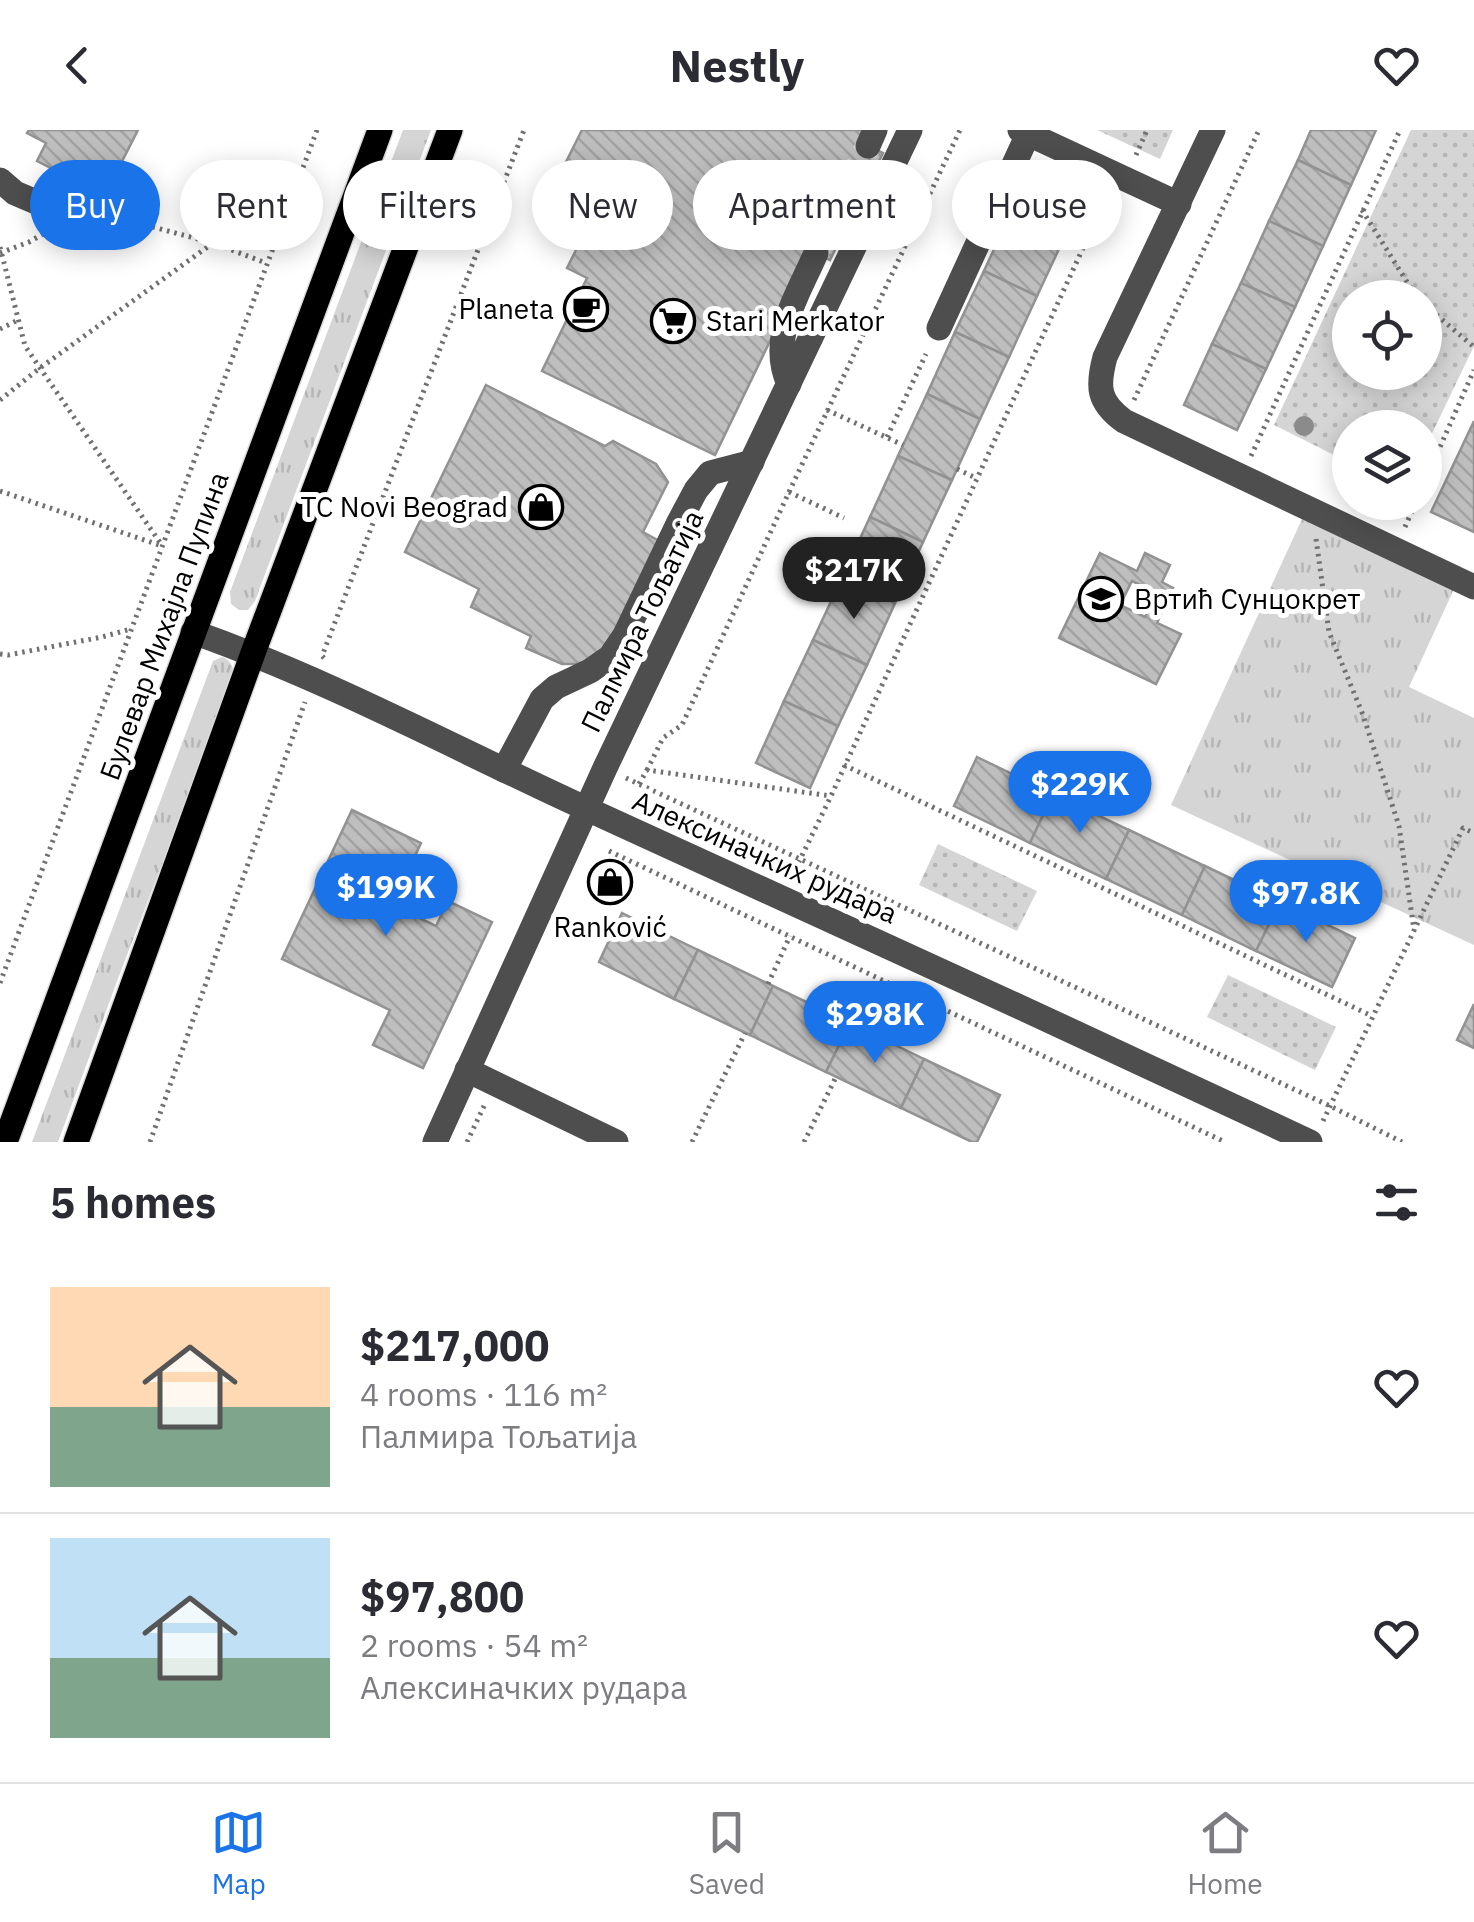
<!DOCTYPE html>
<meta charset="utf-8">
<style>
:root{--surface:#fff;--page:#f2f2f3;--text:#2b2b33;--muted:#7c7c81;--line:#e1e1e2;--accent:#1a73e8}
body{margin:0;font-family:"IBM Plex Sans",sans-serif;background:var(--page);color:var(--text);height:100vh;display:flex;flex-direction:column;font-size:38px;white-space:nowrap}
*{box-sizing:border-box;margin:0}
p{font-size:32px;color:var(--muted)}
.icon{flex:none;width:55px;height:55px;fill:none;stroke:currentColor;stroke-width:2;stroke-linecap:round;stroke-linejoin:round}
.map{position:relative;height:1012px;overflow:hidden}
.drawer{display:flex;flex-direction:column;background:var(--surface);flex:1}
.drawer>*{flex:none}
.guide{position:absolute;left:30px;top:30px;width:1415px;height:90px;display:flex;gap:20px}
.buttons{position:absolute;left:1332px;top:150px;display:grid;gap:20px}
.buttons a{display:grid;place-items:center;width:110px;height:110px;border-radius:50%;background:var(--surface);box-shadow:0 5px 25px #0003;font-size:50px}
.price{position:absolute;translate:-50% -85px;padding:0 22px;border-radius:35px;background:var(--accent);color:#fff;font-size:32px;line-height:65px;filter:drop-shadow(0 2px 5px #0008)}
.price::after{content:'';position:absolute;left:50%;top:60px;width:30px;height:22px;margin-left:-15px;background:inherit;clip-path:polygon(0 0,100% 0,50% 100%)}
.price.active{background:#222;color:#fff}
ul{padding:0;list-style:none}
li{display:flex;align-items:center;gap:30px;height:250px;padding:0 50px}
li+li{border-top:2px solid var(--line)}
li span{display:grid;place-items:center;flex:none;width:280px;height:200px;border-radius:0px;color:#555}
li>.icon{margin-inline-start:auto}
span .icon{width:120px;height:120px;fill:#fffc;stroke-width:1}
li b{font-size:42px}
h2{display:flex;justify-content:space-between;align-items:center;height:120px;padding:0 50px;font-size:42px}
.pill{padding:0 35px;border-radius:45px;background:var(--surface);box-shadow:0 5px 25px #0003;font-size:35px;line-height:90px}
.pill.active{background:var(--accent);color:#fff}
header{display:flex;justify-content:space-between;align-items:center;height:130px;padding:0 50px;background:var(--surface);font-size:45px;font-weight:700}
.dock{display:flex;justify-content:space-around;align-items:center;height:140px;border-top:2px solid var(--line);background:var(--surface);font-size:28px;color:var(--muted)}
.dock a{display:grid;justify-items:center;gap:5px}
.dock .active{color:var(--accent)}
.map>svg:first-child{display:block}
.grass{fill:url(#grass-tufts)}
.park{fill:url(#park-dots);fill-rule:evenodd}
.building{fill:url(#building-back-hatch);stroke:#929292;stroke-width:2.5;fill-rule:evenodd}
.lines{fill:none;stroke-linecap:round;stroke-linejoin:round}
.minor-tunnel{stroke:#d9d9d9;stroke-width:25;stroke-dasharray:25 12;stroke-linecap:butt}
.major-casing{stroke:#dbdbdb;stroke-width:28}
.path{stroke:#707070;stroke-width:5;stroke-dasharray:2.5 5;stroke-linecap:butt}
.minor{stroke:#4e4e4e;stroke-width:25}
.major{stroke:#000;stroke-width:25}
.tree{fill:#8b8b8b}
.labels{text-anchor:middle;stroke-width:10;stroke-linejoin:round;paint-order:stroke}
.poi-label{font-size:28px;fill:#000;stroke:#fff;text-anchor:end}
.street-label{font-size:28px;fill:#000;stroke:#fff}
</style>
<header><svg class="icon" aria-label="back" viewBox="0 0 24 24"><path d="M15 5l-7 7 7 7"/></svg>Nestly<svg class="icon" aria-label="heart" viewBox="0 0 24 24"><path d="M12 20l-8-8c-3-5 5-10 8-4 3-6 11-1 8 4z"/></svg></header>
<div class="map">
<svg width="1474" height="1012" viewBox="0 0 1474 1012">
<defs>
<pattern id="grass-tufts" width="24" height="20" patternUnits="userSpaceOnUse" patternTransform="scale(2.5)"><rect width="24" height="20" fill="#d5d5d5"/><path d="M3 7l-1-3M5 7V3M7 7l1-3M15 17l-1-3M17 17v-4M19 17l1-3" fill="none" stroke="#b5b5b5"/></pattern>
<pattern id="park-dots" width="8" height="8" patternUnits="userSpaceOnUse" patternTransform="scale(2.5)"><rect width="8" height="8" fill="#d5d5d5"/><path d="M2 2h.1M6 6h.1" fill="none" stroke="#b5b5b5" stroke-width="1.8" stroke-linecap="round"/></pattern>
<pattern id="building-back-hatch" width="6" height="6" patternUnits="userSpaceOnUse" patternTransform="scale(2.5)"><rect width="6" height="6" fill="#bebebe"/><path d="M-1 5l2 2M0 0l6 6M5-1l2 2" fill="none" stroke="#a2a2a2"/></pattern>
</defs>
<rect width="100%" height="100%" fill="#fff"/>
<g class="grass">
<polygon points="403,0 431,0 255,471 248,480 239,480 231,474 230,462"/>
<polygon points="1302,389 1454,459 1409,557 1474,588 1474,815 1171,675"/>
<path d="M222,527C232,530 234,539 233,549L119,846L58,1012H32L213,531Z"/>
</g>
<g class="park">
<polygon points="1097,0 1173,0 1160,29"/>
<path d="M1411,0H1474V216L1425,318V298H1350V333L1274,295ZM1350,168H1425V242H1350Z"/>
<polygon points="938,714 1037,761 1017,801 919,755"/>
<polygon points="1228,845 1336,897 1315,940 1207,887"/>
</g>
<g class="building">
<polygon points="29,0 138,0 114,47 95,38 86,56 37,31 46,13 27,3"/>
<polygon points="582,0 869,0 862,13 883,23 830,130 813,122 715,325 542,241 587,148 567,138 586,100 564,89 580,56 559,46"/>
<polygon points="1311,0 1376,0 1351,55 1298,30"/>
<polygon points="1298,30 1351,55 1323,116 1269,91"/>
<polygon points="1012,80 1066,104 1037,166 984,141"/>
<polygon points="1269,91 1323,116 1295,177 1241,153"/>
<polygon points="984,141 1037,166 1009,227 955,202"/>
<polygon points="1241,153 1295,177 1266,239 1212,214"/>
<polygon points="955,202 1009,227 980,289 927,264"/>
<polygon points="1212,214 1266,239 1237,300 1184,275"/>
<polygon points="486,255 605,316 613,311 656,334 668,352 643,402 661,412 608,515 588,531 576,534 562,534 526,518 531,506 471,477 479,459 405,422"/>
<polygon points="927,264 980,289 952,350 898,326"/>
<polygon points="1474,291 1474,402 1431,382"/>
<polygon points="898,326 952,350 923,412 870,387"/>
<polygon points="870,387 923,412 895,473 842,448"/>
<path d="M1100,423L1137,441L1145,423L1170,435L1162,452L1173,458L1157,493L1181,504L1156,554L1059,508ZM1132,451L1157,463L1145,487L1120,475Z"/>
<polygon points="842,448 895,473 867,535 813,510"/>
<polygon points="813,510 867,535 838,596 784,571"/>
<polygon points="784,571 838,596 810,658 756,633"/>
<polygon points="977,627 1053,664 1030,713 954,676"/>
<polygon points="1053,664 1129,700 1106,749 1030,713"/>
<polygon points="352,680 421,713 392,775 436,796 448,771 492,792 423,938 373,915 390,880 282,829"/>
<polygon points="1129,700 1205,736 1182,785 1106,749"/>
<polygon points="1205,736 1280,772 1256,821 1182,785"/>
<polygon points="1280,772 1355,808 1332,857 1256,821"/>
<polygon points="622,783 698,820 674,869 599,832"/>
<polygon points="698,820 773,856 750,905 674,869"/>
<polygon points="773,856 850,893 826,942 750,905"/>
<polygon points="1474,874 1474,918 1457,910"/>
<polygon points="850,893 924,929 901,978 826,942"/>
<polygon points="924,929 1000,965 977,1012 972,1012 901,978"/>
</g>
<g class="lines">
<polyline class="minor-tunnel" points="816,123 868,16"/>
<defs>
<g id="major">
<polyline points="5,1012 380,0"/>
<polyline points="76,1012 253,523 450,0"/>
</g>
</defs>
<use href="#major" class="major-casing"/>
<g class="path">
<polyline points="1136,25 1147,0"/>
<polyline points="1362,80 1417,168"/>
<polyline points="138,93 213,113 266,133"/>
<polyline points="0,117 25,216 161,414"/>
<polyline points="0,123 29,112 43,104"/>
<polyline points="1425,175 1474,217"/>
<polyline points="0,199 18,190"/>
<polyline points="0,270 40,238 213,113"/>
<polyline points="1134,270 1259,0"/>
<polyline points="827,280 903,315"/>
<polyline points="887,307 926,224"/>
<polyline points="1251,326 1400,0"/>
<polyline points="957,339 976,348"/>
<polyline points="1425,351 1474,240"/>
<polyline points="0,361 159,415"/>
<polyline points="789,362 844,388"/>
<polyline points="1405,397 1416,372"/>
<polyline points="1316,409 1329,502 1363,585 1399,696 1414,800"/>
<polyline points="0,524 8,525 102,507 131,499"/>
<polyline points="324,528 322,526 524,0"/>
<polyline points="844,635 1372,886"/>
<polyline points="647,640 663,608 682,595 789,362 960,0"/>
<polyline points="626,648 1330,976 1402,1012"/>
<polyline points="639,654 647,640 831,666"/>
<polyline points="609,721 1225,1012"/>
<polyline points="792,746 831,666 1107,66"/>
<polyline points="0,853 317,0"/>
<polyline points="768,854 790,806"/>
<polyline points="860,898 882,850"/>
<polyline points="1323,991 1463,698 1474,703"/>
<polyline points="150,1012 305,572"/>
<polyline points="467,1012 485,974"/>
<polyline points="692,1012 745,903"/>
<polyline points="804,1012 836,947"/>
</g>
<g class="minor">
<polyline points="1020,0 1179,74"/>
<path d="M1213,0L1105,227C1097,257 1098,272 1124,291L1474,457"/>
<polyline points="868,16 875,0"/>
<polyline points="0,50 15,63 69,86 116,87"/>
<polyline points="939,198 1028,4"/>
<path d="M789,254C768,208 798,165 816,123"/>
<path d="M193,502C329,550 456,619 587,679C828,789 1070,899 1310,1012"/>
<polyline points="504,640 542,569 556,557 590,541 610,527 625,505 679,392 696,360 710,343 752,332"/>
<polyline points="467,940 616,1012"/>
<polyline points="435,1012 605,638 910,0"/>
</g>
<use href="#major" class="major"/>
</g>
<circle class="tree" cx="1304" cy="296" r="10"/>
<defs>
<symbol id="cafe-ring" viewBox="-11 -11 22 22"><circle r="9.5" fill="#fff" stroke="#000" stroke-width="1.5"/><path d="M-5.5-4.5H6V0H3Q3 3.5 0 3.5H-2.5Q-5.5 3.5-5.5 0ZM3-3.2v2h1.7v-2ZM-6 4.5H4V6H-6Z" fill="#000"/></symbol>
<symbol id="supermarket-ring" viewBox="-11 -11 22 22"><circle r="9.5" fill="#fff" stroke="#000" stroke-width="1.5"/><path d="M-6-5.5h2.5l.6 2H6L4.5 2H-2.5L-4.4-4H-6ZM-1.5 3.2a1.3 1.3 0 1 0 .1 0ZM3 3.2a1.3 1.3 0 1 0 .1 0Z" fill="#000"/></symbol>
<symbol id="shop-ring" viewBox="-11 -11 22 22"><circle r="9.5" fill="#fff" stroke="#000" stroke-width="1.5"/><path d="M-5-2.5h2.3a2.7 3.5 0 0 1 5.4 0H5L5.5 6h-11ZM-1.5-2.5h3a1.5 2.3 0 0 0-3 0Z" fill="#000"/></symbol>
<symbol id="school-ring" viewBox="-11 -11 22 22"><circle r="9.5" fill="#fff" stroke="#000" stroke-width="1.5"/><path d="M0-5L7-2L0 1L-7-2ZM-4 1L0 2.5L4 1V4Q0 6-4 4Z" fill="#000"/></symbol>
</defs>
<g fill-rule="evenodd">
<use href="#cafe-ring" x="561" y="154" width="50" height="50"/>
<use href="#supermarket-ring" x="648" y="166" width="50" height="50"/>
<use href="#shop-ring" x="516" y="352" width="50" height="50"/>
<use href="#school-ring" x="1076" y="444" width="50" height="50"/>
<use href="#shop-ring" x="585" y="727" width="50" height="50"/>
</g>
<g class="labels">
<g class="poi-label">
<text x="554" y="189">Planeta</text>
<text x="706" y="201" text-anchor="start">Stari Merkator</text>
<text x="508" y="387">TC Novi Beograd</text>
<text x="1134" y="479" text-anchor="start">Вртић Сунцокрет</text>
<text x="610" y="807" text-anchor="middle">Ranković</text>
</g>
<g class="street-label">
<text transform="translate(642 491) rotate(-64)" y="10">Палмира Тољатија</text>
<text transform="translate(164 496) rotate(-70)" y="10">Булевар Михајла Пупина</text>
<text transform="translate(765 727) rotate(24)" y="10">Алексиначких рудара</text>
</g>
</g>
</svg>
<div class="buttons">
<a><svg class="icon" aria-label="locate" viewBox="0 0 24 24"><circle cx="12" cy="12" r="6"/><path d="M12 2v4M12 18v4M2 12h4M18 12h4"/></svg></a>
<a><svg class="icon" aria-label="layers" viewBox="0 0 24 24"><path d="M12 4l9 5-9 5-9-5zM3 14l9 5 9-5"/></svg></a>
</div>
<b class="price active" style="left:854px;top:492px">$217K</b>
<b class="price" style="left:1080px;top:706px">$229K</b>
<b class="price" style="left:386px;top:809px">$199K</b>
<b class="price" style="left:1306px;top:815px">$97.8K</b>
<b class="price" style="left:875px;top:936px">$298K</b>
<div class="guide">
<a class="pill active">Buy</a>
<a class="pill">Rent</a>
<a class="pill">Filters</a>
<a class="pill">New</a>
<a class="pill">Apartment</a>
<a class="pill">House</a>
</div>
</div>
<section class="drawer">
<h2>5 homes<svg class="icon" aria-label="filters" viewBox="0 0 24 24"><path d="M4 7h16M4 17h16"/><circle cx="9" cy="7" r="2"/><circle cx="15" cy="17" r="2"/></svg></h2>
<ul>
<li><span style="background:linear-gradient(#ffd9b3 60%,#7fa58c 0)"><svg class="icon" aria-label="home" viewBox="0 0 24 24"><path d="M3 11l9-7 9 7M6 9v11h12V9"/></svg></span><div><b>$217,000</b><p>4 rooms · 116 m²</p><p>Палмира Тољатија</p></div><svg class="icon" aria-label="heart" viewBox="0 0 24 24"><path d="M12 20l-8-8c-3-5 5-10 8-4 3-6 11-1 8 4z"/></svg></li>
<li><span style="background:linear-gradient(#bfe0f5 60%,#7fa58c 0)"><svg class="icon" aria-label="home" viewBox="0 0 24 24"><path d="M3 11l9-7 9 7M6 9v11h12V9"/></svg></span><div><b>$97,800</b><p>2 rooms · 54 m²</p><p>Алексиначких рудара</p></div><svg class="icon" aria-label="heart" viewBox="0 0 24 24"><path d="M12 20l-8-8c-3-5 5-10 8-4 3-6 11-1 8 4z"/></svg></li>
</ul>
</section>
<nav class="dock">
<a class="active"><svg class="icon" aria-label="map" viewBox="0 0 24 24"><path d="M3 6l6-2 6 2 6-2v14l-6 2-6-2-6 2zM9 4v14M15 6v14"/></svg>Map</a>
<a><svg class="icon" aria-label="saved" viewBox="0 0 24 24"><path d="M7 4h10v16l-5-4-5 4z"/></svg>Saved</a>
<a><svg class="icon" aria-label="home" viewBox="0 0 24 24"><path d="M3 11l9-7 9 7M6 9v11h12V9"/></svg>Home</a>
</nav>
